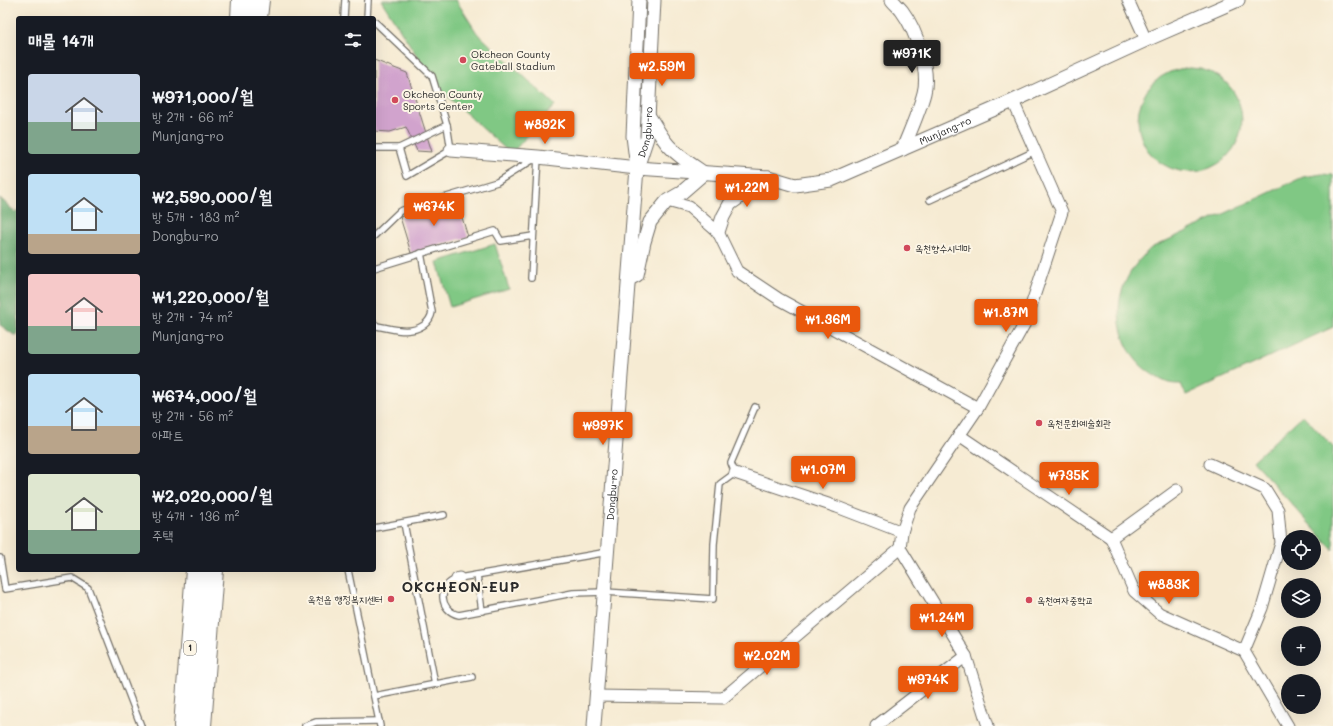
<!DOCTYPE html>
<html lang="ko">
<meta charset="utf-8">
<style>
:root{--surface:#171b24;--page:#242831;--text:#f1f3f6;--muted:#9ea1a6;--accent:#ea580c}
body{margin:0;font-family:Mali,"Poor Story",sans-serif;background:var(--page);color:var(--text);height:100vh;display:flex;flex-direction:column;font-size:15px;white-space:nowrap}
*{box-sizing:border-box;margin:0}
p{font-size:13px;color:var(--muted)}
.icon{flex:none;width:22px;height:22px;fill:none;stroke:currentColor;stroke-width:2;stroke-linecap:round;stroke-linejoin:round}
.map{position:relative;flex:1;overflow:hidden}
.side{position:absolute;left:16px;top:16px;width:360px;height:556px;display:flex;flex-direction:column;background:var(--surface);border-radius:4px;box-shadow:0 4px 16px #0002}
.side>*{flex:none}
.tools{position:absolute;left:1281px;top:530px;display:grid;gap:8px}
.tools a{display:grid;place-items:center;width:40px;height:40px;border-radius:50%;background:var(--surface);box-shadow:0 4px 16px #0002;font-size:20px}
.price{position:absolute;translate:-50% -34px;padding:0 9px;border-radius:4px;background:var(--accent);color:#fff;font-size:13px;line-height:26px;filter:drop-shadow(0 1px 2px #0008)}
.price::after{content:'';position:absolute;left:50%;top:24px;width:12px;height:9px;margin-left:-6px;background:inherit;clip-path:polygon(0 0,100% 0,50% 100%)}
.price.selected{background:#222;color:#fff}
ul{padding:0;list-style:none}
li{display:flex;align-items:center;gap:12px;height:100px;padding:0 12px}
li span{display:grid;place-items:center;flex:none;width:112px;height:80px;border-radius:4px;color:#555}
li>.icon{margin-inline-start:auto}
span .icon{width:48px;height:48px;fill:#fffc;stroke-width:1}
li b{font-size:17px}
h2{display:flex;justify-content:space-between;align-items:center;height:48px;padding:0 12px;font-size:17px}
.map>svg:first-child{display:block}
.green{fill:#80c884;stroke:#567a58}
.forest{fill:#68ac72;stroke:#4a6c4e}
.building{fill:#d1a3cd}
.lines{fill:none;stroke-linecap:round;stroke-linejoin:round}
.service-casing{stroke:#726e66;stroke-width:8}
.minor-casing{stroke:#726e66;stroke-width:13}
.tertiary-casing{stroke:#726e66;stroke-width:15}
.motorway-casing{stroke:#726e66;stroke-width:22}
.service{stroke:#fff;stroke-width:5.5}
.minor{stroke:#fff;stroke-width:11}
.tertiary{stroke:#fff;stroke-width:13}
.motorway{stroke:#fff;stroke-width:20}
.poi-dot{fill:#d1495b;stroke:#fcf5e5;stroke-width:1.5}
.labels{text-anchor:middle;stroke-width:4;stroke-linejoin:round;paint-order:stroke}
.shield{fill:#fcf5e5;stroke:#6a6863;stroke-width:1}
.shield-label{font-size:9px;font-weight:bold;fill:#2b2b2b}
.poi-label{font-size:10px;fill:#2b2b2b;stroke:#fcf5e5;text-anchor:start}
.street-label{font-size:10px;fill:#2b2b2b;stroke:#fcf5e5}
.district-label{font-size:14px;font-weight:bold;letter-spacing:1px;fill:#2b2b2b;stroke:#fcf5e5}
</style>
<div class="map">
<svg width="1333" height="726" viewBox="0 0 1333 726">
<rect width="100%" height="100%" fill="#fcf5e5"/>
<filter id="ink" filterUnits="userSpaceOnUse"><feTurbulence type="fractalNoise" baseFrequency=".025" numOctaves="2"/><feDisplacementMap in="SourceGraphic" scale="8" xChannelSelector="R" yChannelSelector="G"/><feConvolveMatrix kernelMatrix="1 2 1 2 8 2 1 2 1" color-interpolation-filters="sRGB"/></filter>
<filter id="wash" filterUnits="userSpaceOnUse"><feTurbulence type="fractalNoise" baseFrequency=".012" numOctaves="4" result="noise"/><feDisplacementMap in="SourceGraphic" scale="16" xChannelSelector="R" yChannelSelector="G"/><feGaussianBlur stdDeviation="0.9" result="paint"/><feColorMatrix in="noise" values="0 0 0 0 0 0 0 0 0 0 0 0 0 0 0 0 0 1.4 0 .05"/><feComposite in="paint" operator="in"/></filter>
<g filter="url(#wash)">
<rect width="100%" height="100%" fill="#f6ebd3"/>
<g class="green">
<polygon points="381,0 456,0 477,33 555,105 511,154 437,87"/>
<circle cx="1190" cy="120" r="52"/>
<path d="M1322,174L1333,175V327L1186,395L1181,384C1176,384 1170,384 1166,382C1155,377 1143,369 1136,360C1121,342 1115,313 1122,291C1127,274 1138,260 1151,248L1303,177Z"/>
<polygon points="495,244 509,289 450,307 437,262"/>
<polygon points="1303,415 1333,447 1333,550 1253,461"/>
</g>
<polygon class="forest" points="0,198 15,212 18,210 18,335 14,335 0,325"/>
<g id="blocks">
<g class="building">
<polygon points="374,60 407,73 432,152 417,151 406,127 390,132 374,131"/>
<polygon points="457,201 468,237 411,253 400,217"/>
</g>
</g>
</g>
<g filter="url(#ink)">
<use href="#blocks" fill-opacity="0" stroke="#726e66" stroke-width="1"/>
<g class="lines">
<defs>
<g id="service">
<polyline points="344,18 345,0"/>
<polyline points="367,18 368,0"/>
<polyline points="374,21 432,76 447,125 451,150 407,176 399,148 374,148"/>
<polyline points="399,148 447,125"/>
<polyline points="930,200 1035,151"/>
<polyline points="374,236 400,211 497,182 534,159"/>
<polyline points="374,268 495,231 501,241 533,236"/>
<polyline points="531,278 538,157"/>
<path d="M374,323L377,326C394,329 409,335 424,325C429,321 431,318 432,312L421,253"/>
<polyline points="404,523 435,684"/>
<polyline points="374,528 444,515"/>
<polyline points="0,558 5,589 72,578 88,588 141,726"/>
<polyline points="348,570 380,726"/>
<polyline points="477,575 482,611"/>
<polyline points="459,578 608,552"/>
<path d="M457,579C437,585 439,611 459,615L573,593L605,592L713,599L714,544L720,484L735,473L731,463L755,407"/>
<polyline points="374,696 472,677"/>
<polyline points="305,726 316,722 379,721"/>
</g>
<g id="minor">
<polyline points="1128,0 1146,40"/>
<polyline points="667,201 689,207 718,232 737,271 779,299 978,408"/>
<polyline points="959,435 1111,538 1177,490"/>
<polyline points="1210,464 1265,489 1278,510 1281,543 1262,608 1244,651"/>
<polyline points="735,473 837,507 902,532"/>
<polyline points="1111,538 1134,591 1159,613 1244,651 1288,726"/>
<polyline points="457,579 459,578"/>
<polyline points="596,696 723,698 900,548"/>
<polyline points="876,726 966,656"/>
<polyline points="988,726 966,656 900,548 902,532 910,508 978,408 1026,321 1062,212 1013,101"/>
</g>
<g id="tertiary">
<path d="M892,0C895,4 899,7 902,11C916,30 930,70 924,93C919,112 910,131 903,149"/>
<path d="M648,115C655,125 661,137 669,146C679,157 692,165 704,173"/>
<path id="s1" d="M451,150L538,157L637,168L768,177L795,185L831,180L1013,101L1146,40L1238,0"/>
<path id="s2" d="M638,165L647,138L654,0"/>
<polyline points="718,232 723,217 730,204 768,177"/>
<polyline points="629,279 637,275 644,242 650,222 667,201 681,193 704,173"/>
<path id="s3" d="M594,726L637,168L633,136L639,0"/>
</g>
<g id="motorway">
<polyline points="241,18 242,0"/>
<polyline points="257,18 259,0"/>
<polyline points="184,726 196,570"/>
<polyline points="201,726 213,570"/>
</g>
</defs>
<use href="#service" class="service-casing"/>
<use href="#minor" class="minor-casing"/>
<use href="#tertiary" class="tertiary-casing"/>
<use href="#motorway" class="motorway-casing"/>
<use href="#service" class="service"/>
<use href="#minor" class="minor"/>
<use href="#tertiary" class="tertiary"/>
<use href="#motorway" class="motorway"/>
</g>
</g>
<g class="poi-dot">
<circle cx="463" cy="60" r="4"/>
<circle cx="395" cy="100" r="4"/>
<circle cx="907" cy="248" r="4"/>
<circle cx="1039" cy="423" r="4"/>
<circle cx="391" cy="599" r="4"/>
<circle cx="1029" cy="600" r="4"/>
</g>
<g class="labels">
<rect class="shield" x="184" y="641" width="12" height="14" rx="3"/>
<g class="shield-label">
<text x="190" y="651">1</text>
</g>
<g class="poi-label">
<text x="471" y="58">Okcheon County<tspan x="471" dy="12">Gateball Stadium</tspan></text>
<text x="403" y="98">Okcheon County<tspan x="403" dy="12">Sports Center</tspan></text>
<text x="915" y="252">옥천향수시네마</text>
<text x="1047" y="427">옥천문화예술회관</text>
<text x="383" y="603" text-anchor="end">옥천읍 행정복지센터</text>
<text x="1037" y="604">옥천여자중학교</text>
</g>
<g class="street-label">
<text dy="4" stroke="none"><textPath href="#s1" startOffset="507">Munjang-ro</textPath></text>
<text dy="4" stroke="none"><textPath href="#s2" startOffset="34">Dongbu-ro</textPath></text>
<text dy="4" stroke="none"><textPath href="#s3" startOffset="232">Dongbu-ro</textPath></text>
</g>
<g class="district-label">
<text x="461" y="592">OKCHEON-EUP</text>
</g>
</g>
</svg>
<div class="tools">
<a><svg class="icon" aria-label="locate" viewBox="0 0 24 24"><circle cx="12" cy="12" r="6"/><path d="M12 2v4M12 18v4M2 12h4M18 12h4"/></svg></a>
<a><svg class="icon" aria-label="layers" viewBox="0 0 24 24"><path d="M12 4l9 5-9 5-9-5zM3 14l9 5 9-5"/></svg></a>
<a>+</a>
<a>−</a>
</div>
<b class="price selected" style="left:912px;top:74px">₩971K</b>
<b class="price" style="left:662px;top:87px">₩2.59M</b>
<b class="price" style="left:545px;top:145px">₩892K</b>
<b class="price" style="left:747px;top:208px">₩1.22M</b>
<b class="price" style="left:434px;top:227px">₩674K</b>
<b class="price" style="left:1006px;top:333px">₩1.87M</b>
<b class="price" style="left:828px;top:340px">₩1.36M</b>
<b class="price" style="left:603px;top:446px">₩997K</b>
<b class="price" style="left:823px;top:490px">₩1.07M</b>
<b class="price" style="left:1069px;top:496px">₩735K</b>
<b class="price" style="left:1169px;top:605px">₩883K</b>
<b class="price" style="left:942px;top:638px">₩1.24M</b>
<b class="price" style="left:767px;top:676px">₩2.02M</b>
<b class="price" style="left:928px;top:700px">₩974K</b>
<section class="side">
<h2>매물 14개<svg class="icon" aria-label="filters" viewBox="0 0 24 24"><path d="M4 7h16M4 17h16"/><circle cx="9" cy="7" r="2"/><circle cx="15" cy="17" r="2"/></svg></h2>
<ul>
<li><span style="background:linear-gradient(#c9d6e8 60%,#7fa58c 0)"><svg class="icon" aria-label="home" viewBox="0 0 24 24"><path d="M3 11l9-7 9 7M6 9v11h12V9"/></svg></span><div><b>₩971,000/월</b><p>방 2개 · 66 m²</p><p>Munjang-ro</p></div></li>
<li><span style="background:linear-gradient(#bfe0f5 75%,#b9a48a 0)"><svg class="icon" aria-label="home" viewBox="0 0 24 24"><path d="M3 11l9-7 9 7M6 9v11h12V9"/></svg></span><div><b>₩2,590,000/월</b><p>방 5개 · 183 m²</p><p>Dongbu-ro</p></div></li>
<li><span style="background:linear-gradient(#f6c9c9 65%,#7fa58c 0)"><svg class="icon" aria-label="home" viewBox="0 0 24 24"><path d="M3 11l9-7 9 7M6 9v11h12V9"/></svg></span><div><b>₩1,220,000/월</b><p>방 2개 · 74 m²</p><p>Munjang-ro</p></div></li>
<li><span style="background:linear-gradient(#bfe0f5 65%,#b9a48a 0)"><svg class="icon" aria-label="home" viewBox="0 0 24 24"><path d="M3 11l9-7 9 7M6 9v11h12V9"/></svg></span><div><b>₩674,000/월</b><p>방 2개 · 56 m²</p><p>아파트</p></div></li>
<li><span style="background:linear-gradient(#dfe7d0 70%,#7fa58c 0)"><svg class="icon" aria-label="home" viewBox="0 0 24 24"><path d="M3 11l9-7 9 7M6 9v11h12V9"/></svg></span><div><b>₩2,020,000/월</b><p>방 4개 · 136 m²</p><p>주택</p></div></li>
</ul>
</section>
</div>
